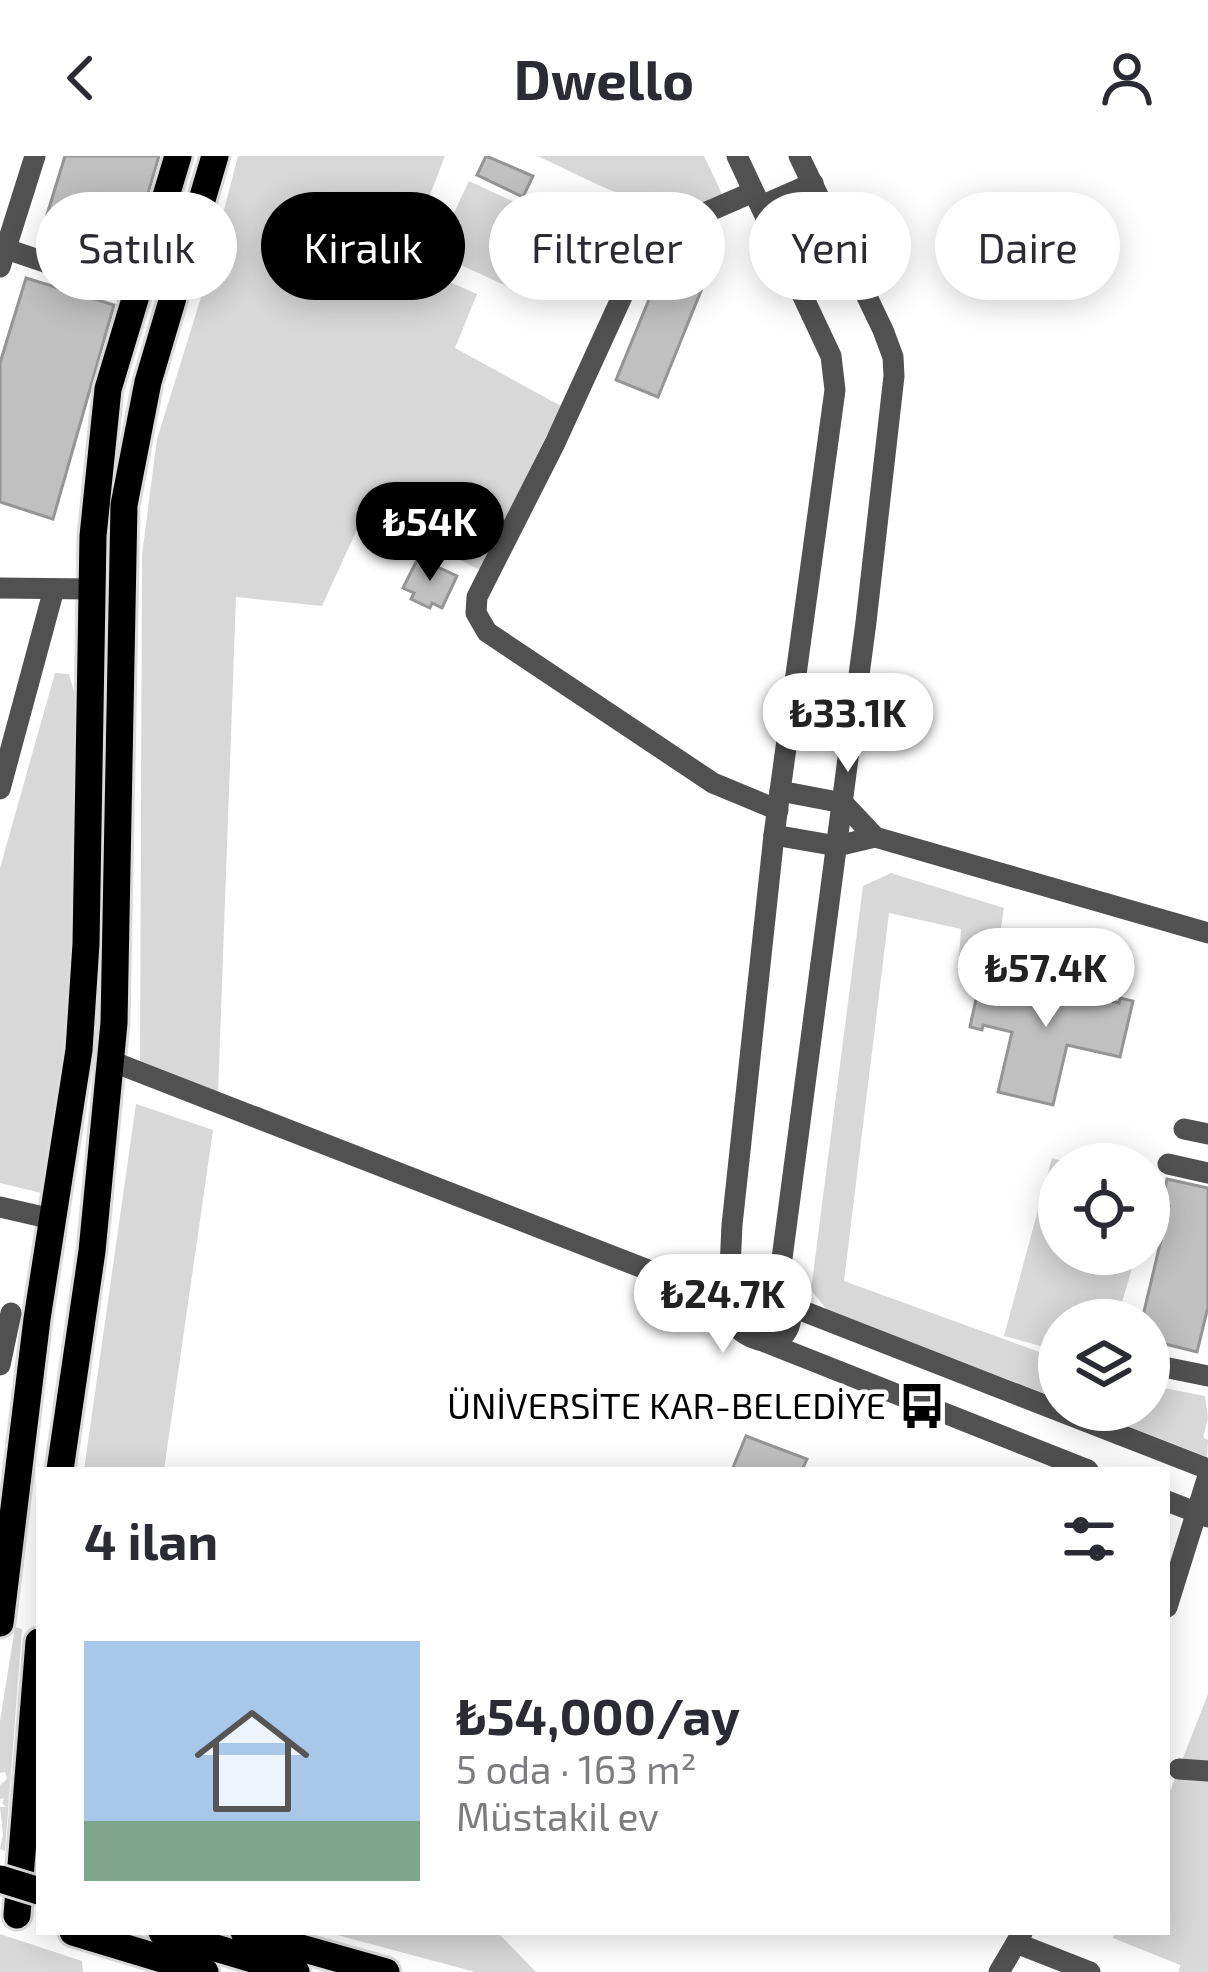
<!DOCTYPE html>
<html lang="tr">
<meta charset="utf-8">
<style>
:root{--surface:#fff;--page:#f7f7f7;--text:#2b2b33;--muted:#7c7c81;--line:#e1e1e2;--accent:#000}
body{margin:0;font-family:"Exo 2",sans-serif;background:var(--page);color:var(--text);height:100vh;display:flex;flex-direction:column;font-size:45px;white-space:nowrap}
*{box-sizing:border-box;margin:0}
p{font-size:39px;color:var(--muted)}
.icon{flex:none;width:66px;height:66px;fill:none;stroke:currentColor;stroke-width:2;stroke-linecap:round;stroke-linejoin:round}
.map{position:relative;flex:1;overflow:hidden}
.side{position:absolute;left:36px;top:1311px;width:1134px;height:468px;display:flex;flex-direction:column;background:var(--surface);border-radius:0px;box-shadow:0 6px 30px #0003}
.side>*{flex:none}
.top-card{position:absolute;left:36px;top:36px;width:1137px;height:108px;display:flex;gap:24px}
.fabs{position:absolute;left:1038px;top:987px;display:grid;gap:24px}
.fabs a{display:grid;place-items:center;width:132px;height:132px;border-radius:50%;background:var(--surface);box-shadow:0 6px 30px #0003;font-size:60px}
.price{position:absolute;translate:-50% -102px;padding:0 27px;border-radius:42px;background:#fff;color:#222;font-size:39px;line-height:78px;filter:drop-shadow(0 3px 6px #0008)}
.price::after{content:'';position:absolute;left:50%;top:72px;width:36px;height:27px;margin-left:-18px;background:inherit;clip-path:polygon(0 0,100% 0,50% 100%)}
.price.current{background:var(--accent);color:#fff}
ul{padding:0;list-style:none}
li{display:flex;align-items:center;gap:36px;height:300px;padding:0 48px}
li+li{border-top:3px solid var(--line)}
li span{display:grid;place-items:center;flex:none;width:336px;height:240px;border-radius:0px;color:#555}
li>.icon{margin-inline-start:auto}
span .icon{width:144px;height:144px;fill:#fffc;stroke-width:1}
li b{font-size:51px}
h2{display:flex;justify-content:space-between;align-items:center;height:144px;padding:0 48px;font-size:51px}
.tag{padding:0 42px;border-radius:54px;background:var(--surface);box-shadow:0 6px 30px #0003;font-size:42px;line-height:108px}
.tag.current{background:var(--accent);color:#fff}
header{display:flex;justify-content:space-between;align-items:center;height:156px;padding:0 48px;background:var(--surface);font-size:54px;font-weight:700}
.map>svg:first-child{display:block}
.green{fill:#d8d8d8}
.building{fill:#c0c0c0;stroke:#959595;stroke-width:3}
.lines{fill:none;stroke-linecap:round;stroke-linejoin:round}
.major-casing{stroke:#dbdbdb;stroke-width:33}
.minor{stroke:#515151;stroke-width:21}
.major{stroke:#000;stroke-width:27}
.major-bridge-casing{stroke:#dbdbdb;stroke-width:33;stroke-linecap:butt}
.major-bridge{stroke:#000;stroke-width:27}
.labels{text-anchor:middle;stroke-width:9;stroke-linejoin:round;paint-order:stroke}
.poi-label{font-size:36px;fill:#000;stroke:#fff;text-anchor:end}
</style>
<header><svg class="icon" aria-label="back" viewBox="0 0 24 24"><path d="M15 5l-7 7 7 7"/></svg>Dwello<svg class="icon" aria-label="person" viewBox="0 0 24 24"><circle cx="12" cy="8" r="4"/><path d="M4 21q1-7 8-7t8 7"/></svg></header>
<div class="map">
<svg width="1208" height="1816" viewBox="0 0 1208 1816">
<rect width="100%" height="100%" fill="#fff"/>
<g class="green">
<polygon points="238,0 445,0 404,106 477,138 455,192 561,250 480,414 365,356 322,450 236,441 218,939 140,913 142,399 157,283 203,135"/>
<path d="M537,0H704L723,40C669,75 591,23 537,0Z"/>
<polygon points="469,25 564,69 530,141 435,97"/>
<polygon points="55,517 69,518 75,539 76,617 69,847 45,1038 0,1027 0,712"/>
<polygon points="891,717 1004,752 995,813 959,802 961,773 889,757 844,1125 1059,1203 1059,1243 827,1154 811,1134 863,730"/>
<polygon points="136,948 213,974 164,1314 84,1314"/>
<polygon points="1052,1002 1073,1008 1059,1008 1059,1098 1136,1098 1117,1164 1059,1164 1059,1195 1004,1180"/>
<polygon points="1149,1229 1205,1240 1208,1262 1203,1281 1208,1284 1207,1301 1087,1254 1149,1254"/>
<polygon points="15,1471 22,1473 5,1695 0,1693 3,1679 0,1651 6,1651 2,1647 4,1642 0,1643 0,1629 7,1623 5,1616 0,1617 0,1565"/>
<polygon points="1208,1538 1208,1816 1179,1816 1180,1809 1113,1782 1115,1776 1167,1776 1167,1643"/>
<polygon points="326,1776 497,1776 536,1816 475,1816"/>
<polygon points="0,1778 82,1805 83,1816 0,1816"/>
</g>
<g class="building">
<polygon points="65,0 159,0 128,105 41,78"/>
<polygon points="486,0 533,20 523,41 477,19"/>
<polygon points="697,73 722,83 658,241 616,224 677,75"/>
<polygon points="26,122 114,149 53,363 0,346 0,207"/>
<polygon points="418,402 457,420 442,452 432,447 430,452 411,443 414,437 403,432"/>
<polygon points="982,815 1119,847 1120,842 1133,845 1120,901 1067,889 1053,949 998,936 1012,876 983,869 982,874 970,871"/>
<polygon points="1167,1023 1208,1032 1208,1151 1197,1196 1149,1184 1149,1164 1142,1164 1169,1050 1162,1048"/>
<polygon points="746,1280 807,1303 802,1314 732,1314"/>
</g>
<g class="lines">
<defs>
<g id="major">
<polyline points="60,1314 92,1095 114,867 124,349 148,226 215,0"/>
<polyline points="0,1467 37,1163 79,894 86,788 93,380 108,233 178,0"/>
<polyline points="17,1759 39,1486"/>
<polyline points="73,1776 205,1816"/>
<polyline points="162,1776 296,1816"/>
<polyline points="244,1776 386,1816"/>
</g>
</defs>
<use href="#major" class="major-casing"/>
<g class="minor">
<polyline points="737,0 831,200 835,234 774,679 732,1069 730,1112 737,1138"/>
<polyline points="753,36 707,56 670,61 653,73 555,287 477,441 476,457 487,476 713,627 778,654"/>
<polyline points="761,50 813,27"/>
<polyline points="0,91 137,137"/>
<polyline points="0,111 35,0"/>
<polyline points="0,432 91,433"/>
<polyline points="0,633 54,433"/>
<polyline points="780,635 843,647 875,681 1208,777"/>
<polyline points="774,679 837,690 875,681"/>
<polyline points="111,905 733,1147"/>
<polyline points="1184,973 1208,978"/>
<polyline points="1168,1008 1208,1017"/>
<polyline points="0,1051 52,1063"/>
<path d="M781,1134C770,1127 758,1123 746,1131C691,1165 793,1220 791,1155C791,1140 781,1130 781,1110L866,466L894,220L893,201L883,174L799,0"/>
<polyline points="790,1150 1208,1313"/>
<polyline points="765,1186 1088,1314"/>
<polyline points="1149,1208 1208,1220"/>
<polyline points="0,1209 11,1157"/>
<polyline points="1167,1345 1208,1361"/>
<polyline points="1167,1451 1208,1320"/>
<polyline points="1179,1613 1208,1615"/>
<polyline points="1016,1787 1090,1816"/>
<polyline points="999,1816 1022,1777"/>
</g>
<use href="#major" class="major"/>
<defs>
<polyline id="major-bridge" points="0,1723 39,1735"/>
</defs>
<use href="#major-bridge" class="major-bridge-casing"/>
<use href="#major-bridge" class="major-bridge"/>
</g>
<defs>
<symbol id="bus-bare" viewBox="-9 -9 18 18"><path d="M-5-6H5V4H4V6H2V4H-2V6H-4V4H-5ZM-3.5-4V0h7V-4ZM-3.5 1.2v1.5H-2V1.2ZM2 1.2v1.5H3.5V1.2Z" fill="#000" stroke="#fff" stroke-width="2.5" paint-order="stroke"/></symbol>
</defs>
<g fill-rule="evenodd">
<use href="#bus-bare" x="889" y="1217" width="66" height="66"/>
</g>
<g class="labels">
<g class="poi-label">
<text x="886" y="1263">ÜNİVERSİTE KAR-BELEDİYE</text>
</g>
</g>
</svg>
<div class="fabs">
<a><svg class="icon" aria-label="locate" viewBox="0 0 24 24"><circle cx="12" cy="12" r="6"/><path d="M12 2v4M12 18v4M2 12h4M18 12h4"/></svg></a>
<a><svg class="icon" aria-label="layers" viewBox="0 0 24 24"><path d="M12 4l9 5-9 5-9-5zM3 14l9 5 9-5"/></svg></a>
</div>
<b class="price current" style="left:430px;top:428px">₺54K</b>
<b class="price" style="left:848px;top:619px">₺33.1K</b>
<b class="price" style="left:1046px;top:874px">₺57.4K</b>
<b class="price" style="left:723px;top:1200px">₺24.7K</b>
<div class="top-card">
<a class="tag">Satılık</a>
<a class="tag current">Kiralık</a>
<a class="tag">Filtreler</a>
<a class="tag">Yeni</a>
<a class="tag">Daire</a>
</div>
<section class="side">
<h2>4 ilan<svg class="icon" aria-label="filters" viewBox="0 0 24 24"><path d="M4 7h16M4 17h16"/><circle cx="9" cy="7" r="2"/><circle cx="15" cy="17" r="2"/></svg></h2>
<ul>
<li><span style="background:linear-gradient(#a9c7e8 75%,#7fa58c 0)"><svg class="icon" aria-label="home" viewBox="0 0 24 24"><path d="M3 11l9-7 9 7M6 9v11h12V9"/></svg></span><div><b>₺54,000/ay</b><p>5 oda · 163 m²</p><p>Müstakil ev</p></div></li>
</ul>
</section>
</div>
